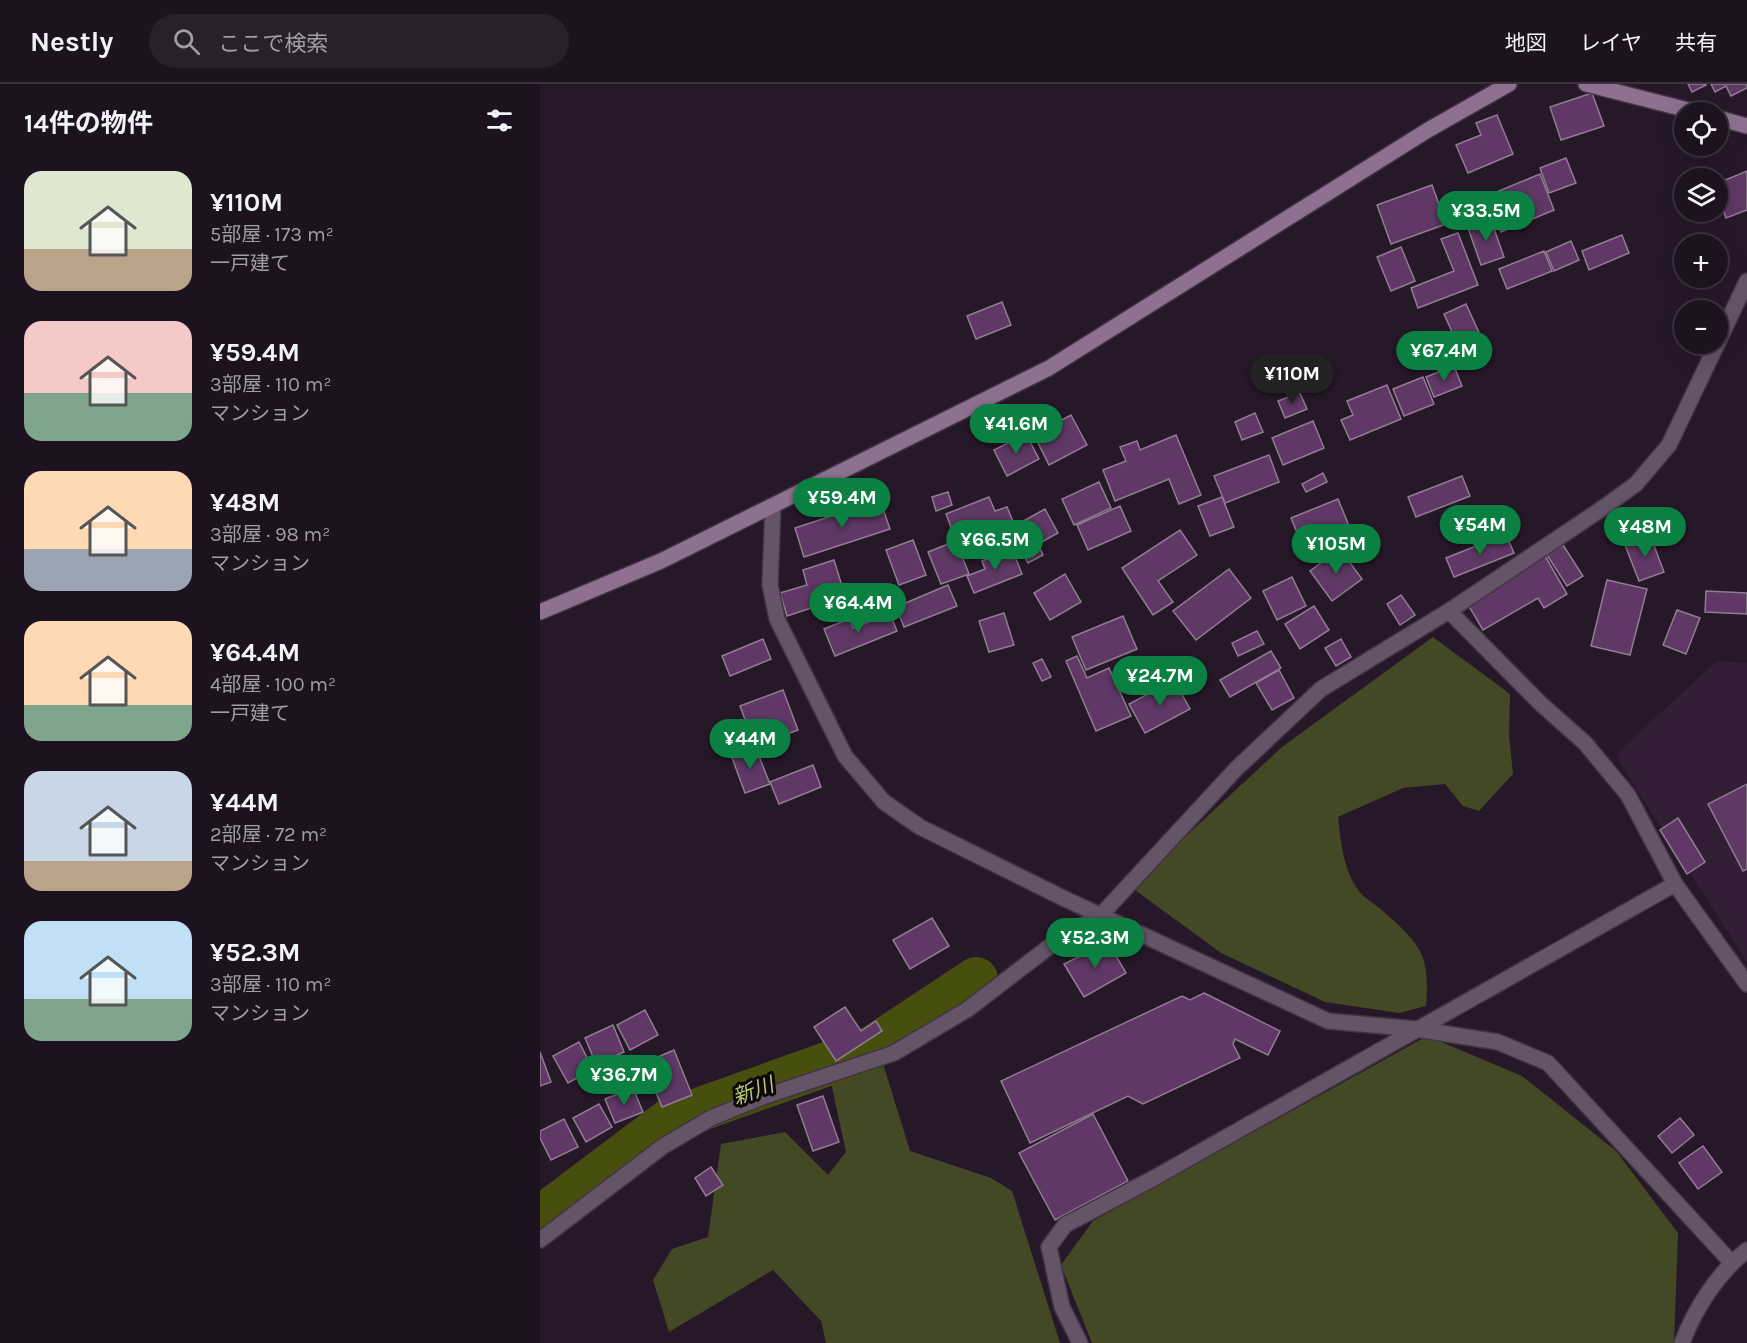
<!DOCTYPE html>
<html lang="ja">
<meta charset="utf-8">
<style>
:root{--surface:#1d121f;--page:#2a202c;--text:#f1f3f6;--muted:#a09ea4;--line:#3b323d;--accent:#0b8043}
body{margin:0;font-family:Karla,"Noto Sans JP",sans-serif;background:var(--page);color:var(--text);height:100vh;display:flex;flex-direction:column;font-size:22px;white-space:nowrap}
*{box-sizing:border-box;margin:0}
p{font-size:20px;color:var(--muted)}
.icon{flex:none;width:33px;height:33px;fill:none;stroke:currentColor;stroke-width:2;stroke-linecap:round;stroke-linejoin:round}
.map{position:relative;flex:1;overflow:hidden}
.details{display:flex;flex-direction:column;background:var(--surface);width:540px}
.details>*{flex:none}
.controls{position:absolute;left:1134px;top:18px;display:grid;gap:12px}
.controls a{display:grid;place-items:center;width:54px;height:54px;border-radius:50%;background:var(--surface);box-shadow:0 6px 24px #0002,0 0 0 2px var(--line);font-size:30px}
.price{position:absolute;translate:-50% -51px;padding:0 14px;border-radius:21px;background:var(--accent);color:#fff;font-size:20px;line-height:39px;filter:drop-shadow(0 2px 3px #0008)}
.price::after{content:'';position:absolute;left:50%;top:36px;width:18px;height:14px;margin-left:-9px;background:inherit;clip-path:polygon(0 0,100% 0,50% 100%)}
.price.on{background:#222;color:#fff}
ul{padding:0;list-style:none}
li{display:flex;align-items:center;gap:18px;height:150px;padding:0 24px}
li span{display:grid;place-items:center;flex:none;width:168px;height:120px;border-radius:18px;color:#555}
li>.icon{margin-inline-start:auto}
span .icon{width:72px;height:72px;fill:#fffc;stroke-width:1}
li b{font-size:26px}
h2{display:flex;justify-content:space-between;align-items:center;height:72px;padding:0 24px;font-size:26px}
header{display:flex;align-items:center;gap:36px;box-sizing:border-box;height:84px;padding:0 30px;background:var(--surface);border-bottom:2px solid var(--line)}
header strong{font-size:28px}
nav{display:flex;gap:33px;margin-inline-start:auto;font-size:21px}
.search{width:420px;height:54px;background:var(--page);display:flex;align-items:center;gap:15px;box-sizing:border-box;padding:0 21px;border-radius:33px;color:var(--muted);font-size:22px}
main{display:flex;flex:1;min-height:0}
.map>svg:first-child{display:block}
.built{fill:#321e35}
.green{fill:#434925}
.lines{fill:none;stroke-linecap:round;stroke-linejoin:round}
.river{stroke:#464f0d;stroke-width:44}
.building{fill:#5f3865;stroke:#907d92;stroke-width:1.5}
.street-casing{stroke:#423444;stroke-width:18}
.secondary-casing{stroke:#423444;stroke-width:18}
.street{stroke:#655367;stroke-width:15}
.secondary{stroke:#8e7191;stroke-width:15}
.labels{text-anchor:middle;stroke-width:6;stroke-linejoin:round;paint-order:stroke}
.water-label{font-size:21px;font-style:italic;fill:#b9ca70;stroke:#0c060d}
</style>
<header>
<strong>Nestly</strong>
<div class="search"><svg class="icon" aria-label="search" viewBox="0 0 24 24"><circle cx="10" cy="10" r="6"/><path d="M15 15l6 6"/></svg>ここで検索</div>
<nav><a>地図</a><a>レイヤ</a><a>共有</a></nav>
</header>
<main>
<section class="details">
<h2>14件の物件<svg class="icon" aria-label="filters" viewBox="0 0 24 24"><path d="M4 7h16M4 17h16"/><circle cx="9" cy="7" r="2"/><circle cx="15" cy="17" r="2"/></svg></h2>
<ul>
<li><span style="background:linear-gradient(#dfe7d0 65%,#b9a48a 0)"><svg class="icon" aria-label="home" viewBox="0 0 24 24"><path d="M3 11l9-7 9 7M6 9v11h12V9"/></svg></span><div><b>¥110M</b><p>5部屋 · 173 m²</p><p>一戸建て</p></div></li>
<li><span style="background:linear-gradient(#f6c9c9 60%,#7fa58c 0)"><svg class="icon" aria-label="home" viewBox="0 0 24 24"><path d="M3 11l9-7 9 7M6 9v11h12V9"/></svg></span><div><b>¥59.4M</b><p>3部屋 · 110 m²</p><p>マンション</p></div></li>
<li><span style="background:linear-gradient(#ffd9b3 65%,#9aa5b1 0)"><svg class="icon" aria-label="home" viewBox="0 0 24 24"><path d="M3 11l9-7 9 7M6 9v11h12V9"/></svg></span><div><b>¥48M</b><p>3部屋 · 98 m²</p><p>マンション</p></div></li>
<li><span style="background:linear-gradient(#ffd9b3 70%,#7fa58c 0)"><svg class="icon" aria-label="home" viewBox="0 0 24 24"><path d="M3 11l9-7 9 7M6 9v11h12V9"/></svg></span><div><b>¥64.4M</b><p>4部屋 · 100 m²</p><p>一戸建て</p></div></li>
<li><span style="background:linear-gradient(#c9d6e8 75%,#b9a48a 0)"><svg class="icon" aria-label="home" viewBox="0 0 24 24"><path d="M3 11l9-7 9 7M6 9v11h12V9"/></svg></span><div><b>¥44M</b><p>2部屋 · 72 m²</p><p>マンション</p></div></li>
<li><span style="background:linear-gradient(#bfe0f5 65%,#7fa58c 0)"><svg class="icon" aria-label="home" viewBox="0 0 24 24"><path d="M3 11l9-7 9 7M6 9v11h12V9"/></svg></span><div><b>¥52.3M</b><p>3部屋 · 110 m²</p><p>マンション</p></div></li>
</ul>
</section>
<div class="map">
<svg width="1207" height="1259" viewBox="0 0 1207 1259">
<rect width="100%" height="100%" fill="#271829"/>
<polygon class="built" points="1177,577 1207,579 1207,878 1079,677 1077,669"/>
<g class="green">
<path d="M893,553L970,610L969,651L973,690L939,727L923,722L905,700L863,704L798,733C801,758 803,786 819,807C825,815 837,821 844,828C882,862 890,871 886,922L859,929L785,918L681,869L591,803L742,663Z"/>
<polygon points="887,952 982,992 1076,1067 1138,1149 1134,1259 552,1259 521,1181 553,1137"/>
<polygon points="344,983 370,1067 451,1094 472,1107 520,1259 286,1259 281,1237 233,1186 129,1248 113,1196 132,1165 168,1153 181,1060 245,1048 288,1091 306,1068 290,994"/>
</g>
<g class="lines">
<polyline class="river" points="0,1134 130,1036 332,964 436,895"/>
</g>
<g class="building">
<polygon points="1148,0 1166,0 1166,1 1152,8"/>
<polygon points="1171,0 1207,0 1207,4 1191,12 1186,2 1175,8"/>
<polygon points="1052,9 1064,42 1021,56 1010,23"/>
<polygon points="957,31 973,70 928,89 916,61 941,51 936,39"/>
<polygon points="1026,74 1036,99 1009,109 1000,84"/>
<polygon points="1207,87 1207,126 1186,134 1178,112 1178,99"/>
<polygon points="1000,90 1014,126 961,148 947,112"/>
<polygon points="892,101 906,140 851,160 837,121"/>
<polygon points="951,136 964,173 941,181 928,144"/>
<polygon points="918,149 938,201 878,224 871,204 914,187 901,155"/>
<polygon points="1082,151 1089,169 1049,186 1042,167"/>
<polygon points="1031,157 1039,176 1014,187 1006,168"/>
<polygon points="861,163 875,197 851,207 837,173"/>
<polygon points="1004,167 1012,187 967,205 959,185"/>
<polygon points="462,218 471,241 436,255 427,232"/>
<polygon points="926,220 941,253 919,263 904,230"/>
<polygon points="914,282 922,302 894,313 886,293"/>
<polygon points="883,293 894,320 864,332 853,305"/>
<polygon points="847,301 861,335 810,356 801,336 813,331 807,317"/>
<polygon points="760,309 767,325 745,334 738,317"/>
<polygon points="715,329 723,348 702,356 695,338"/>
<polygon points="531,331 547,361 509,381 494,351"/>
<polygon points="773,337 784,364 743,381 732,354"/>
<polygon points="486,350 499,375 467,392 454,366"/>
<polygon points="636,351 661,411 639,420 629,395 575,417 563,386 586,377 580,363 597,357 600,366"/>
<polygon points="729,371 739,398 685,419 674,392"/>
<polygon points="783,389 787,398 766,408 762,400"/>
<polygon points="922,392 930,412 876,433 868,413"/>
<polygon points="559,398 571,424 534,441 522,415"/>
<polygon points="408,408 412,421 396,427 392,413"/>
<polygon points="449,413 455,427 467,423 474,440 418,462 406,430"/>
<polygon points="682,413 694,443 670,452 658,422"/>
<polygon points="798,415 812,449 765,468 751,434"/>
<polygon points="340,416 350,445 264,473 255,444"/>
<polygon points="580,422 591,447 548,466 537,441"/>
<polygon points="505,425 518,449 498,460 503,471 488,479 469,445"/>
<polygon points="640,446 657,471 618,497 633,518 613,531 582,484"/>
<polygon points="966,450 974,469 914,493 906,474"/>
<polygon points="1110,451 1124,488 1099,497 1085,461"/>
<polygon points="373,456 386,491 359,501 346,466"/>
<polygon points="416,457 429,490 401,500 388,468"/>
<polygon points="1023,461 1043,492 1027,502 1007,471"/>
<polygon points="472,465 482,490 434,509 427,492 445,485 442,477"/>
<polygon points="800,465 822,495 792,517 770,487"/>
<polygon points="1005,472 1027,510 1004,524 998,514 943,546 927,519"/>
<polygon points="294,476 303,505 274,514 277,522 247,532 240,509 267,501 263,486"/>
<polygon points="689,485 711,514 656,556 633,527"/>
<polygon points="525,490 541,518 510,536 494,509"/>
<polygon points="752,493 766,522 737,536 723,507"/>
<polygon points="1067,496 1107,505 1090,571 1051,562"/>
<polygon points="408,501 417,522 364,543 356,523"/>
<polygon points="1166,507 1207,509 1207,530 1165,528"/>
<polygon points="861,511 875,531 860,541 847,520"/>
<polygon points="774,522 789,546 760,565 745,540"/>
<polygon points="1137,526 1160,534 1146,570 1123,561"/>
<polygon points="464,529 474,561 449,568 439,537"/>
<polygon points="350,530 357,547 295,572 284,545 309,535 313,544"/>
<polygon points="583,532 597,565 546,586 532,553"/>
<polygon points="717,547 724,560 698,572 692,559"/>
<polygon points="223,555 231,575 190,592 182,572"/>
<polygon points="801,555 811,573 796,582 785,564"/>
<polygon points="731,567 741,584 690,613 680,596"/>
<polygon points="537,572 547,594 569,584 591,632 556,647 526,577"/>
<polygon points="502,575 511,593 502,597 493,579"/>
<polygon points="739,586 754,614 732,626 716,599"/>
<polygon points="634,596 650,625 605,649 589,620"/>
<polygon points="243,606 258,646 215,662 200,622"/>
<polygon points="215,662 230,700 205,709 191,671"/>
<polygon points="273,681 281,703 239,720 230,698"/>
<polygon points="1207,700 1207,785 1203,787 1168,720"/>
<polygon points="1138,734 1165,778 1147,790 1120,746"/>
<polygon points="392,834 409,862 370,885 353,856"/>
<polygon points="568,858 586,889 544,913 524,880"/>
<polygon points="664,909 740,947 728,971 695,955 693,960 700,974 603,1020 588,1012 490,1059 461,997 642,912 650,916"/>
<polygon points="305,923 321,947 336,937 342,947 296,977 274,943"/>
<polygon points="105,926 118,951 90,966 77,941"/>
<polygon points="73,941 84,968 56,980 45,954"/>
<polygon points="39,958 53,985 28,999 13,972"/>
<polygon points="134,966 152,1011 122,1023 104,979"/>
<polygon points="0,968 11,998 0,1002"/>
<polygon points="93,1004 103,1028 75,1039 65,1015"/>
<polygon points="283,1012 299,1058 273,1067 257,1021"/>
<polygon points="59,1020 72,1043 46,1058 33,1034"/>
<polygon points="553,1030 588,1097 515,1136 479,1069"/>
<polygon points="1140,1034 1154,1051 1132,1069 1118,1052"/>
<polygon points="24,1035 38,1063 11,1076 0,1054 0,1047"/>
<polygon points="1163,1062 1182,1088 1158,1105 1139,1079"/>
<polygon points="171,1083 183,1101 166,1112 155,1094"/>
</g>
<g class="lines">
<defs>
<g id="street">
<polyline points="233,422 230,501 237,535 305,672 344,718 380,743 523,814 788,937 876,945 958,958 1008,979 1191,1178"/>
<polyline points="909,527 1001,620 1045,659 1088,711 1135,800 1207,900"/>
<polyline points="0,1156 122,1063 171,1034 220,1014 354,969 428,925 522,853 561,831 696,685 781,605 909,527 1060,426 1096,400 1129,361 1207,197"/>
<polyline points="540,1259 522,1223 509,1163 525,1141 614,1094 1135,800"/>
<path d="M1142,1259C1155,1224 1178,1189 1207,1166"/>
</g>
<g id="secondary">
<polyline points="1046,0 1156,28"/>
<polyline points="1178,34 1207,42"/>
<polyline points="0,528 121,477 509,284 888,46 969,0"/>
</g>
</defs>
<use href="#street" class="street-casing"/>
<use href="#secondary" class="secondary-casing"/>
<use href="#street" class="street"/>
<use href="#secondary" class="secondary"/>
</g>
<g class="labels">
<g class="water-label">
<text transform="translate(213 1007) rotate(-20)" y="7">新川</text>
</g>
</g>
</svg>
<div class="controls">
<a><svg class="icon" aria-label="locate" viewBox="0 0 24 24"><circle cx="12" cy="12" r="6"/><path d="M12 2v4M12 18v4M2 12h4M18 12h4"/></svg></a>
<a><svg class="icon" aria-label="layers" viewBox="0 0 24 24"><path d="M12 4l9 5-9 5-9-5zM3 14l9 5 9-5"/></svg></a>
<a>+</a>
<a>−</a>
</div>
<b class="price" style="left:946px;top:158px">¥33.5M</b>
<b class="price" style="left:904px;top:298px">¥67.4M</b>
<b class="price on" style="left:752px;top:321px">¥110M</b>
<b class="price" style="left:476px;top:371px">¥41.6M</b>
<b class="price" style="left:302px;top:445px">¥59.4M</b>
<b class="price" style="left:940px;top:472px">¥54M</b>
<b class="price" style="left:1105px;top:474px">¥48M</b>
<b class="price" style="left:455px;top:487px">¥66.5M</b>
<b class="price" style="left:796px;top:491px">¥105M</b>
<b class="price" style="left:318px;top:550px">¥64.4M</b>
<b class="price" style="left:620px;top:623px">¥24.7M</b>
<b class="price" style="left:210px;top:686px">¥44M</b>
<b class="price" style="left:555px;top:885px">¥52.3M</b>
<b class="price" style="left:84px;top:1022px">¥36.7M</b>
</div>
</main>
